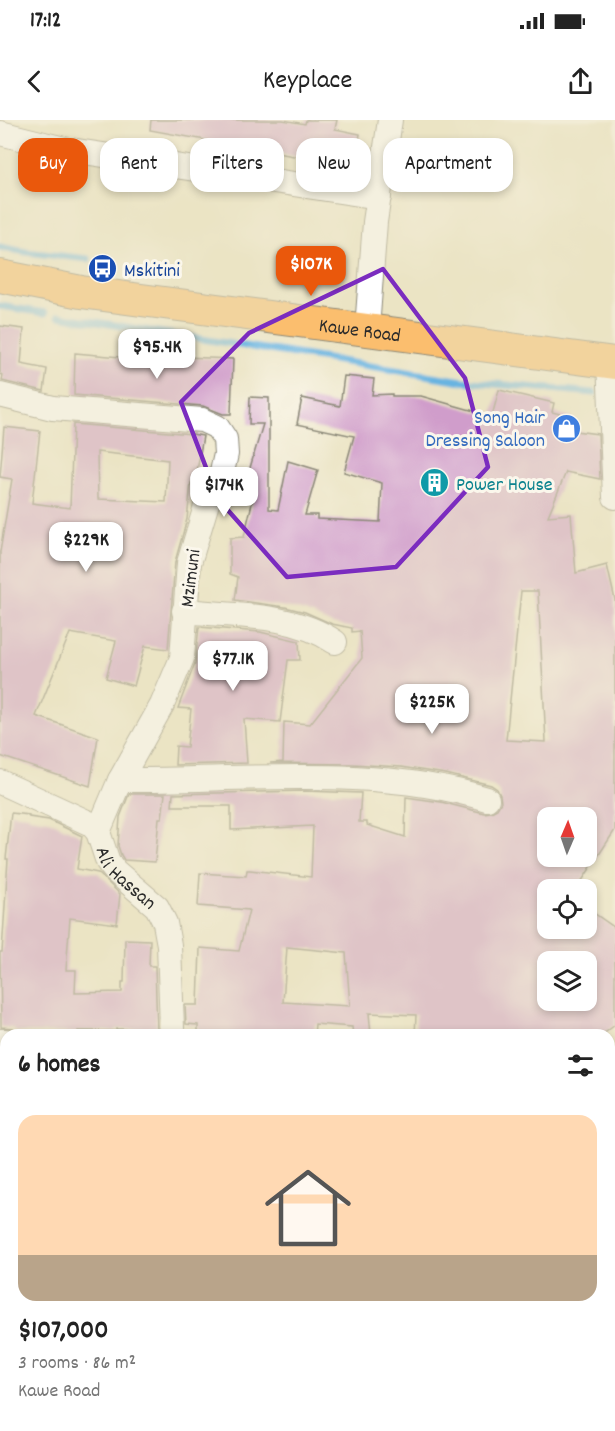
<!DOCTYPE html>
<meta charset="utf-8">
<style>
:root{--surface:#fff;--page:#f2f2f2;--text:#222;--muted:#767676;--line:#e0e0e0;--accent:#ea580c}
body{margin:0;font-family:Dekko,sans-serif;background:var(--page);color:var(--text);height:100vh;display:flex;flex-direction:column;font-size:22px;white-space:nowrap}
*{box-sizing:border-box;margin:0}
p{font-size:20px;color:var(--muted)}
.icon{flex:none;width:33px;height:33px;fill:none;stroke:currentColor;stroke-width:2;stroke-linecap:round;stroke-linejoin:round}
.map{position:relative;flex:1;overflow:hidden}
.drawer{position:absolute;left:0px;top:909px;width:615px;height:402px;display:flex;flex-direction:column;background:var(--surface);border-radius:18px 18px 0 0;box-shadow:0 3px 9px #0003}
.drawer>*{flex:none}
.hud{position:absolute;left:18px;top:18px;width:579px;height:54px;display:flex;gap:12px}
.needle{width:39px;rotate:2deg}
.buttons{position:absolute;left:537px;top:687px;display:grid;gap:12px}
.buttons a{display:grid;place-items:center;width:60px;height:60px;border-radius:12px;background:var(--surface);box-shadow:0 3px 9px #0003;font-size:30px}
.price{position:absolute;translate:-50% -51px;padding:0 14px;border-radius:12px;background:#fff;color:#222;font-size:20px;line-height:39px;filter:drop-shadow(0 2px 3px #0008)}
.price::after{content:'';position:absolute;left:50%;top:36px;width:18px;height:14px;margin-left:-9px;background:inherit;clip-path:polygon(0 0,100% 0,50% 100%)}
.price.active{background:var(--accent);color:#fff}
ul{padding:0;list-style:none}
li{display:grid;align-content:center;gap:12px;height:318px;padding:0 18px}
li+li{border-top:2px solid var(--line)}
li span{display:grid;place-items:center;height:186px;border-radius:18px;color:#555}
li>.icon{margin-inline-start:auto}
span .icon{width:108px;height:108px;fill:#fffc;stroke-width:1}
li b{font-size:26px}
h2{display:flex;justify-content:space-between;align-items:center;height:72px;padding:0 18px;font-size:26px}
.tag{padding:0 21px;border-radius:18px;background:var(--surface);box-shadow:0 3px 9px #0003;font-size:21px;line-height:54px}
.tag.active{background:var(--accent);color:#fff}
.status{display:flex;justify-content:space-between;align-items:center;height:42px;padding:0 30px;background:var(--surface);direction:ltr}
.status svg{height:16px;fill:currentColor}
header{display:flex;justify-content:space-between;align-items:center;height:78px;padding:0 18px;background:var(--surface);font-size:27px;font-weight:600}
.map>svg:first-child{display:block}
.green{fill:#b9cb6f;stroke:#727b4d;stroke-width:1.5}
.forest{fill:#92af62;stroke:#5e6d46;stroke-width:1.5}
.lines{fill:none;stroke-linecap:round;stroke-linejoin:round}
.stream{stroke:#68b4e1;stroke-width:7}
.building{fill:#d09dcb;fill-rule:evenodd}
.minor-casing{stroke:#8b8878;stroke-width:26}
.major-casing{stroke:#8b8878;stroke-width:34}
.minor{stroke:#fff;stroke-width:24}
.major{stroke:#fbbe6e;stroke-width:32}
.marked{fill:none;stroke:#7b2cbf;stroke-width:4.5;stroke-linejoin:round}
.labels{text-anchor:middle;stroke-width:6;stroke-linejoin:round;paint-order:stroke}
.transit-label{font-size:20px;fill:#164399;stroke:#fbf7ec;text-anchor:start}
.street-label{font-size:20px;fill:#2b2b2b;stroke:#fbf7ec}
.shop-label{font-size:20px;fill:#366cbe;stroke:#fbf7ec;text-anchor:end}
.culture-label{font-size:20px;fill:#0d838f;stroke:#fbf7ec;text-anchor:start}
</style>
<div class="status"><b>17:12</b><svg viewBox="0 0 49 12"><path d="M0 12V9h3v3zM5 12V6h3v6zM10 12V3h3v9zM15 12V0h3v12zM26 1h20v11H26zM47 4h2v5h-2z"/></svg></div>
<header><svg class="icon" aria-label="back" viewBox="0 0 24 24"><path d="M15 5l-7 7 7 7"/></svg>Keyplace<svg class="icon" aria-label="share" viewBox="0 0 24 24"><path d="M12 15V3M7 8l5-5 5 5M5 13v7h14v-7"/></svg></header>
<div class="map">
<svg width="615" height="1311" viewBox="0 0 615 1311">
<rect width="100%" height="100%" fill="#fbf7ec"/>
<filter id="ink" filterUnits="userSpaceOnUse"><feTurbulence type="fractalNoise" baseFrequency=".0167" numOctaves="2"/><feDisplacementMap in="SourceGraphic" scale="12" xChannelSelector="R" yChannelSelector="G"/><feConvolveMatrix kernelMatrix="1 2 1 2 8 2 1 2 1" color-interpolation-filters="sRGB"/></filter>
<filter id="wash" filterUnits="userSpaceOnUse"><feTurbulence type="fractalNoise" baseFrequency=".008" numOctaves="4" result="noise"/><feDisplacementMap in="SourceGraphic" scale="24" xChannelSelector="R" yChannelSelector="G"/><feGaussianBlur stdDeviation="1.35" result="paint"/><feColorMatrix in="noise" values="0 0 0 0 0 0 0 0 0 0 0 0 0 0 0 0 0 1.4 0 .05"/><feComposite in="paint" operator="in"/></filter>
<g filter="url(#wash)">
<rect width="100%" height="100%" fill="#ebe4c4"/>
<polygon class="green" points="0,1164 6,1165 6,1305 294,1305 297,1311 0,1311"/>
<polygon class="forest" points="0,1144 6,1145 6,1168 0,1170"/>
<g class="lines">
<g class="stream">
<polyline points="0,127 26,132 88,139"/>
<polyline points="0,186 45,193"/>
<polyline points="59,196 463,261 594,273"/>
<polyline points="609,1047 615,1045"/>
</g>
</g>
<g id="blocks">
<g class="building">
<polygon points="151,0 283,0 305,4 306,0 337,0 335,9 360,14 354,47 150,10"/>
<polygon points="0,206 24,209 21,244 47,249 44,271 2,261 3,255 0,254"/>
<polygon points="75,233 143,239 184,237 233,239 231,294 223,294 203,286 74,275"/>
<path d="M344,256L374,259L372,275L392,274V276H421L492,296L499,270L554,283L552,292L572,297L568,310L598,314L600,359L566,352L548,396L571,394L576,453L607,445L615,480V710L576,770H548V808H586L588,789L615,808V905L602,915H415L416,895L369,893L371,915H353L352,907L315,904L314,915H198V905L186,904L185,885H198L200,828L239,831L249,790L198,786L200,753L246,756L247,750H250L311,757L313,706L231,710V686H172L173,674L306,671L361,673L359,702H367V705L405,717L406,677L441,682L484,693L491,692L497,689L501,682L500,675L497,669L491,665L446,654L401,647L353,644L270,643L283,642L284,602L310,604L362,538L360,511L352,512V508L332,504L305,492L285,487L235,480L238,457L230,454V418L244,417L255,371L244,368L263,304H249L250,277L269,278V389L278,390L288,341L318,350L305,395H317V399L380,402L382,363L344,352L354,316L297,304L302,278L340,286ZM521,471H538L546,622L506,620ZM548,698H586V736H548ZM287,827L346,833L350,886L283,882ZM548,842H586V880H548Z"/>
<path d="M73,304L192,314L203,316L195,363H191L187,399L175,442L168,529L145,526L134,566L106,558L116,521L70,513L36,596L98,617L90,666L0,636V432L12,359L0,357L4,307L40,311L32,383L70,388ZM97,332L168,340L166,382L98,379Z"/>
<polygon points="199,507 260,512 299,521 300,540 288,540 280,602 244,599 247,643 175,645 176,626 187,627 191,589 178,588 195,543"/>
<polygon points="129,674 165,674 162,698 159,698 155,742 124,740 121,735 118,726 120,697"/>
<polygon points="11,693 29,695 29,697 49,700 82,716 77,749 98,753 120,774 117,804 70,798 66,850 76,850 75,873 122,872 122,862 124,862 125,819 150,820 149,846 155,846 157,910 116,909 116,911 78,911 78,913 17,912 13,908 1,907 0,832 2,832 8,739 6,739"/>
</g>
</g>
</g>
<g filter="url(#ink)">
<use href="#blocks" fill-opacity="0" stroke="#8b8878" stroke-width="1.5"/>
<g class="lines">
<defs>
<g id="minor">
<polyline points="0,13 64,29 379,77"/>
<polyline points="367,209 375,102 390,0"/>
<polyline points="609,242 615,377"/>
<polyline points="0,275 53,288 202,300 217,307 225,319 226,334 222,352 207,383 189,443 182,538 162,585 120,660 98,712"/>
<path d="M184,491C234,496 292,493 335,522"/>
<path d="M120,660C238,661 375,644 487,679"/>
<path id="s1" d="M0,662L91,704L98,712L108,742L115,751L157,787L165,803L169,825L172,908L170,915"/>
<polyline points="0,921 6,921"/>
<polyline points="334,1305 338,1311"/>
<polyline points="0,1307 18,1311"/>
</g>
<g id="major">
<path id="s2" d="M0,156L81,172L615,243"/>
</g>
</defs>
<use href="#minor" class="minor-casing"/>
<use href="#major" class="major-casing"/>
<use href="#minor" class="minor"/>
<use href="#major" class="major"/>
</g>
</g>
<path d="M0 0H615V1311H0ZM383,149L465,258L488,347L396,447L287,457L218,379L181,282L249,213Z" fill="#ebe4c4" fill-opacity=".55" fill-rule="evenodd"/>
<path class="marked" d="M383,149L465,258L488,347L396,447L287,457L218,379L181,282L249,213Z"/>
<defs>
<symbol id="bus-disc" viewBox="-11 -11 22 22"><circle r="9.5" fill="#1a4fb4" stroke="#fbf7ec"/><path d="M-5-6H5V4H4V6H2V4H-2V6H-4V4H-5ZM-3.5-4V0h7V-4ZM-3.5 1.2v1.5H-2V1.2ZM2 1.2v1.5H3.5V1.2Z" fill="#fff"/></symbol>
<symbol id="shop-disc" viewBox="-11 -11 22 22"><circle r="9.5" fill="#3f7fe0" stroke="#fbf7ec"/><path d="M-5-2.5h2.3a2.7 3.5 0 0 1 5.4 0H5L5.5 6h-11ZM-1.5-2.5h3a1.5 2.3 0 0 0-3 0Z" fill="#fff"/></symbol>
<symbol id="building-disc" viewBox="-11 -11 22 22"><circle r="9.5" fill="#0f9aa8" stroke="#fbf7ec"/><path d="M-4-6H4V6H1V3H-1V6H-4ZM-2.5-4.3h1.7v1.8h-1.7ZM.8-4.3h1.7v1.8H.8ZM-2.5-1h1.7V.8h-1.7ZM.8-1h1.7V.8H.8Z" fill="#fff"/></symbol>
</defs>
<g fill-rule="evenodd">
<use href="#bus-disc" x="86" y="132" width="33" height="33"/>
<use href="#shop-disc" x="550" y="292" width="33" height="33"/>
<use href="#building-disc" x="418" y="346" width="33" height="33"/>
</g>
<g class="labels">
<g class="transit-label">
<text x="124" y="156">Mskitini</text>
</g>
<g class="street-label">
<text dy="7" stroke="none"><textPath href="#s2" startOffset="364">Kawe Road</textPath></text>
<text transform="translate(189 458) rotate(-83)" y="7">Mzimuni</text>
<text dy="7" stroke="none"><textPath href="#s1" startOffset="166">Ali Hassan</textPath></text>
</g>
<g class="shop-label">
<text x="545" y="303">Song Hair<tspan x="545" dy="23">Dressing Saloon</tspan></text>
</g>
<g class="culture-label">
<text x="456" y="370">Power House</text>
</g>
</g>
</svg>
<div class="buttons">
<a><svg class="needle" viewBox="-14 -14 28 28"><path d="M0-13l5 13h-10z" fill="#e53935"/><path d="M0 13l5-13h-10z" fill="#767676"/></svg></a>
<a><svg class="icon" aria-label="locate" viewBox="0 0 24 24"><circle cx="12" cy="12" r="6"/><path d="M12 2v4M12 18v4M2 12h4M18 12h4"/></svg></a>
<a><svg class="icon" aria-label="layers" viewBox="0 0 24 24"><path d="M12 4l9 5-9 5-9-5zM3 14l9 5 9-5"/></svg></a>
</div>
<b class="price active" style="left:311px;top:177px">$107K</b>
<b class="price" style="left:157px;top:260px">$95.4K</b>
<b class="price" style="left:224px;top:398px">$174K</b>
<b class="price" style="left:86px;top:453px">$229K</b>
<b class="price" style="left:233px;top:572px">$77.1K</b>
<b class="price" style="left:432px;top:615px">$225K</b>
<div class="hud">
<a class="tag active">Buy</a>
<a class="tag">Rent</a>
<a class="tag">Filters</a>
<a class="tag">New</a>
<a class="tag">Apartment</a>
</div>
<section class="drawer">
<h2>6 homes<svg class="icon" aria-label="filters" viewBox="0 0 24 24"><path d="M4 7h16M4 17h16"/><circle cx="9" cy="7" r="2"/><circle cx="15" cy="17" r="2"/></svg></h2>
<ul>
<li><span style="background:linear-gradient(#ffd9b3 75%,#b9a48a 0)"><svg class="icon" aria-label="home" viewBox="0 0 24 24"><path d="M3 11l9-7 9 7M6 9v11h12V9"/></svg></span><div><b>$107,000</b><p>3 rooms · 86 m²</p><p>Kawe Road</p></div></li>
</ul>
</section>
</div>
